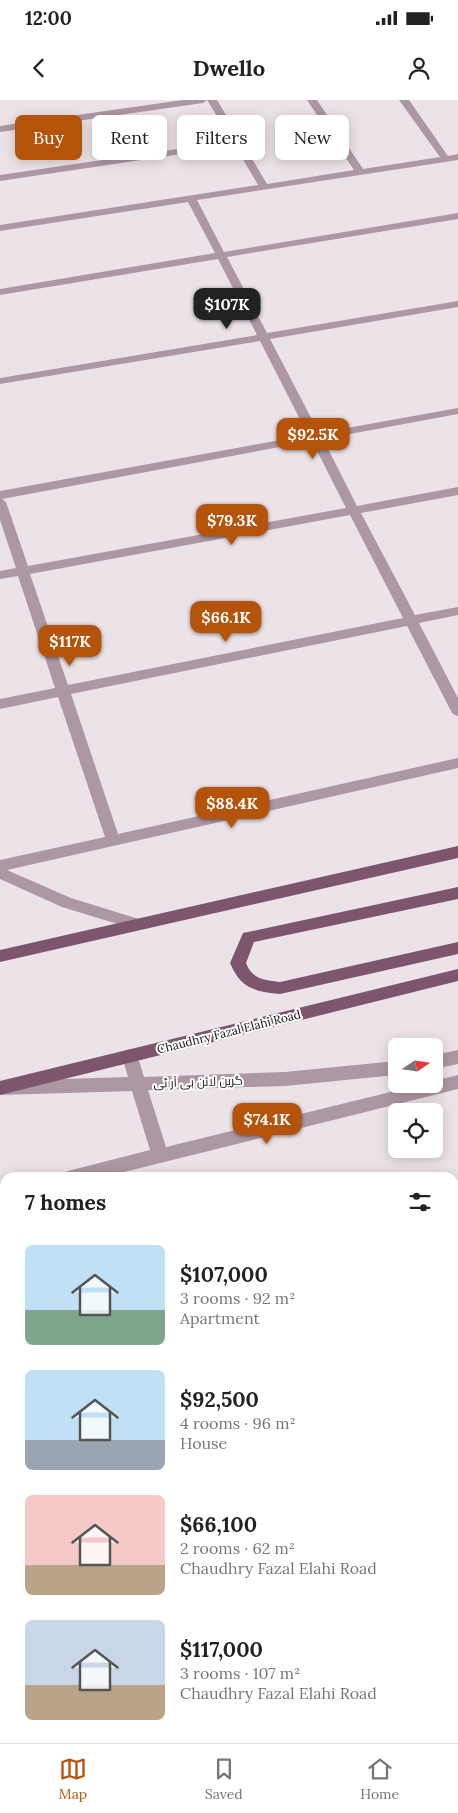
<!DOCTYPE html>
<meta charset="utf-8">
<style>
:root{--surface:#fff;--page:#f6f6f6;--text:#222;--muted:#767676;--line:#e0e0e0;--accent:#b45309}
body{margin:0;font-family:Lora,Cairo,serif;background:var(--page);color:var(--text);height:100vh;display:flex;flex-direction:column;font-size:19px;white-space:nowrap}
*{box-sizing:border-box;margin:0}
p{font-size:16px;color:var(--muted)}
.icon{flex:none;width:28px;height:28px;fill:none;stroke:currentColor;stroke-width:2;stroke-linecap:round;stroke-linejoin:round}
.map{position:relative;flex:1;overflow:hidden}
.drawer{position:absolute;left:0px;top:1072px;width:459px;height:571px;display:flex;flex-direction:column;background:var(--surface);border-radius:15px 15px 0 0;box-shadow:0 2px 12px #0003}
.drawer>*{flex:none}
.hud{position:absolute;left:15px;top:15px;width:429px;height:45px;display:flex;gap:10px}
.needle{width:32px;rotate:77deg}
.buttons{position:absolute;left:388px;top:938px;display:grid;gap:10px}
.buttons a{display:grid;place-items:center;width:55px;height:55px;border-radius:8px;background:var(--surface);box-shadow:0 2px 12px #0003;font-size:25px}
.price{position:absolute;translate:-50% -42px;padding:0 11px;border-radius:10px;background:var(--accent);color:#fff;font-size:16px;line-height:32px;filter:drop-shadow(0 1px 2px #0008)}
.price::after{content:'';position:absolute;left:50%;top:30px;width:15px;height:11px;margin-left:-8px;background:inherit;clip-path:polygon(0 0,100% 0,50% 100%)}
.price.on{background:#222;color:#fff}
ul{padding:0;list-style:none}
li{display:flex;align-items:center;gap:15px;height:125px;padding:0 25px}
li span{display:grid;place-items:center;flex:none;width:140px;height:100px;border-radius:8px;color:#555}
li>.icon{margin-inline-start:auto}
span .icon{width:60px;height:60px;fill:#fffc;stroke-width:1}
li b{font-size:21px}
h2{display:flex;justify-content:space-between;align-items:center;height:60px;padding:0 25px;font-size:21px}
.chip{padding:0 18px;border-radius:8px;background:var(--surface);box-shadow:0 2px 12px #0003;font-size:18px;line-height:45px}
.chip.on{background:var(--accent);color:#fff}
.status{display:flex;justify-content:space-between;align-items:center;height:35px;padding:0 25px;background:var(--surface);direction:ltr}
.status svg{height:14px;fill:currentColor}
header{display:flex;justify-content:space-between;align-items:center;height:65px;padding:0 25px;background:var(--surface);font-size:22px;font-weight:700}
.menu{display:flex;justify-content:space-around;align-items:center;height:70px;border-top:1px solid var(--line);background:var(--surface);font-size:14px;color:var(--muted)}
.menu a{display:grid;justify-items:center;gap:2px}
.menu .on{color:var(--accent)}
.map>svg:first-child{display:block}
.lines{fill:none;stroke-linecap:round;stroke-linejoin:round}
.minor{fill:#ae97a4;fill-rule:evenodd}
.major{fill:#7d566d;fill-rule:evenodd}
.labels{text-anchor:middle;stroke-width:4;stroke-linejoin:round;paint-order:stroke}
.street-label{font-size:12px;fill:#121011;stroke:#fff}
</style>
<div class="status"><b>12:00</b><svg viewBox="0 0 49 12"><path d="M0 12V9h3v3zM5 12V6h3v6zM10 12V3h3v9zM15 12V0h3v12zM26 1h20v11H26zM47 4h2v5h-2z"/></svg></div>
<header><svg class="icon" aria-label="back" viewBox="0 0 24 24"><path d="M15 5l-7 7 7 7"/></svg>Dwello<svg class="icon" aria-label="person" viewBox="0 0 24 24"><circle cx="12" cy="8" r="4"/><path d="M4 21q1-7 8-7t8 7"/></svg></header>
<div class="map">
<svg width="458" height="1643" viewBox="0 0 458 1643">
<rect width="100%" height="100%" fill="#ebe3e7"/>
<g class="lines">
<g class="minor">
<path d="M183,0H217L267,84L354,70L307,0H317L363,69L440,57L399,0H409L448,56L458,54V60L197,100L224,152L458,113V119L227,157L267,233L458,201V207L270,239L319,333L458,308V314L323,339L357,406L458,387V395L361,413L415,515L458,507V515L419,523L458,598V616L453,614L451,611L407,526L71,594L118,734L458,658V668L7,770L71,798L142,820L145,824L142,828L137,830L62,807L0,779V760L105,737L58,597L0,609V599L55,588L18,476L0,479V471L16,468L0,420V391L308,335L260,241L0,284V278L257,235L218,159L0,195V189L215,153L188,102L0,131V125L258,85L235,46L0,81V75L232,41L207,0L203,3L0,32V26ZM312,341L346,408L28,466L6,402L2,399ZM350,415L403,518L68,585L30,474Z"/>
<polygon points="130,949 136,951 144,977 285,972 396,961 396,975 285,986 148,990 166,1047 423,984 434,984 434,981 458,975 458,989 100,1078 60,1078 62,1073 68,1071 150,1050 132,991 0,995 0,981 128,977 122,956 124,951"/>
<polygon points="458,950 458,964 434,969 434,955"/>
<polygon points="5,1086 5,1100 0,1101 0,1087"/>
<polygon points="458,1368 458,1387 454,1388 454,1369"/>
<polygon points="5,1500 5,1520 0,1522 0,1502"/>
</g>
<g class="major">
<polygon points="458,746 458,758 0,862 0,850"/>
<path d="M458,787V799L254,842L246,863C252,879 264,880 280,882L458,842V854L280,894C254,891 241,889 230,863L243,833Z"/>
<polygon points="458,869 458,881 0,995 0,981"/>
</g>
</g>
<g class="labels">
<g class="street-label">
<text transform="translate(229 932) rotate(-14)" y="4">Chaudhry Fazal Elahi Road</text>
<text transform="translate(198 982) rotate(-2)" y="4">گرین لائن بی آر ٹی</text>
</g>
</g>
</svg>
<div class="buttons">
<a><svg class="needle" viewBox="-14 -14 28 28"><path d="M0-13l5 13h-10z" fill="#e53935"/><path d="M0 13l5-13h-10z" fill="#767676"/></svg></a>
<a><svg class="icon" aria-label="locate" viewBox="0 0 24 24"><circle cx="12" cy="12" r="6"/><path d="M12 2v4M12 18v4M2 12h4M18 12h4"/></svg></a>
</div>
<b class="price on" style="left:227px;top:230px">$107K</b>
<b class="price" style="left:313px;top:360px">$92.5K</b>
<b class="price" style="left:232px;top:446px">$79.3K</b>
<b class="price" style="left:226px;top:543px">$66.1K</b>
<b class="price" style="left:70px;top:567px">$117K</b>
<b class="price" style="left:232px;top:729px">$88.4K</b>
<b class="price" style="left:267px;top:1045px">$74.1K</b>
<div class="hud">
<a class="chip on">Buy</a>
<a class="chip">Rent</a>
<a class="chip">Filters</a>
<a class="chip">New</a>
</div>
<section class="drawer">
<h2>7 homes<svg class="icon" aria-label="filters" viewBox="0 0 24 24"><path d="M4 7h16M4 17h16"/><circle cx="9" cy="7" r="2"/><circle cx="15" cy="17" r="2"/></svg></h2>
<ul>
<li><span style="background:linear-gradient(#bfe0f5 65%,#7fa58c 0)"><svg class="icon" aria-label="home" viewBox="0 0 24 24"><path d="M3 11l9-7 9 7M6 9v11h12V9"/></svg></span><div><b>$107,000</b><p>3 rooms · 92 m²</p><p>Apartment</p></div></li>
<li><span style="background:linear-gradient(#bfe0f5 70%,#9aa5b1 0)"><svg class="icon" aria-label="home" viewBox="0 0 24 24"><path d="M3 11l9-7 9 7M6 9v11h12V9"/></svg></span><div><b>$92,500</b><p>4 rooms · 96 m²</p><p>House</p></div></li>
<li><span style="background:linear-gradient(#f6c9c9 70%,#b9a48a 0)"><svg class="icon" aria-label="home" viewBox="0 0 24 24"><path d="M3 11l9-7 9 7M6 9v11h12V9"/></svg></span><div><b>$66,100</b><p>2 rooms · 62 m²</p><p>Chaudhry Fazal Elahi Road</p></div></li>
<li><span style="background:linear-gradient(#c9d6e8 65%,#b9a48a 0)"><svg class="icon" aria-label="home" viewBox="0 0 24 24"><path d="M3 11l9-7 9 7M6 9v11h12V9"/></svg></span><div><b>$117,000</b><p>3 rooms · 107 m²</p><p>Chaudhry Fazal Elahi Road</p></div></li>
</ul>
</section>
</div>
<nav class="menu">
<a class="on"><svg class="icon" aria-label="map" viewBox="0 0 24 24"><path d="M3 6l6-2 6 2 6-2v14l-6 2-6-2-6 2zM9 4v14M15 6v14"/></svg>Map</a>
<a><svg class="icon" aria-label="saved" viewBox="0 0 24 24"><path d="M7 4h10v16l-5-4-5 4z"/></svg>Saved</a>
<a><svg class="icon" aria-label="home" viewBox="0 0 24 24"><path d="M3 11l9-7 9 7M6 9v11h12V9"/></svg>Home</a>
</nav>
